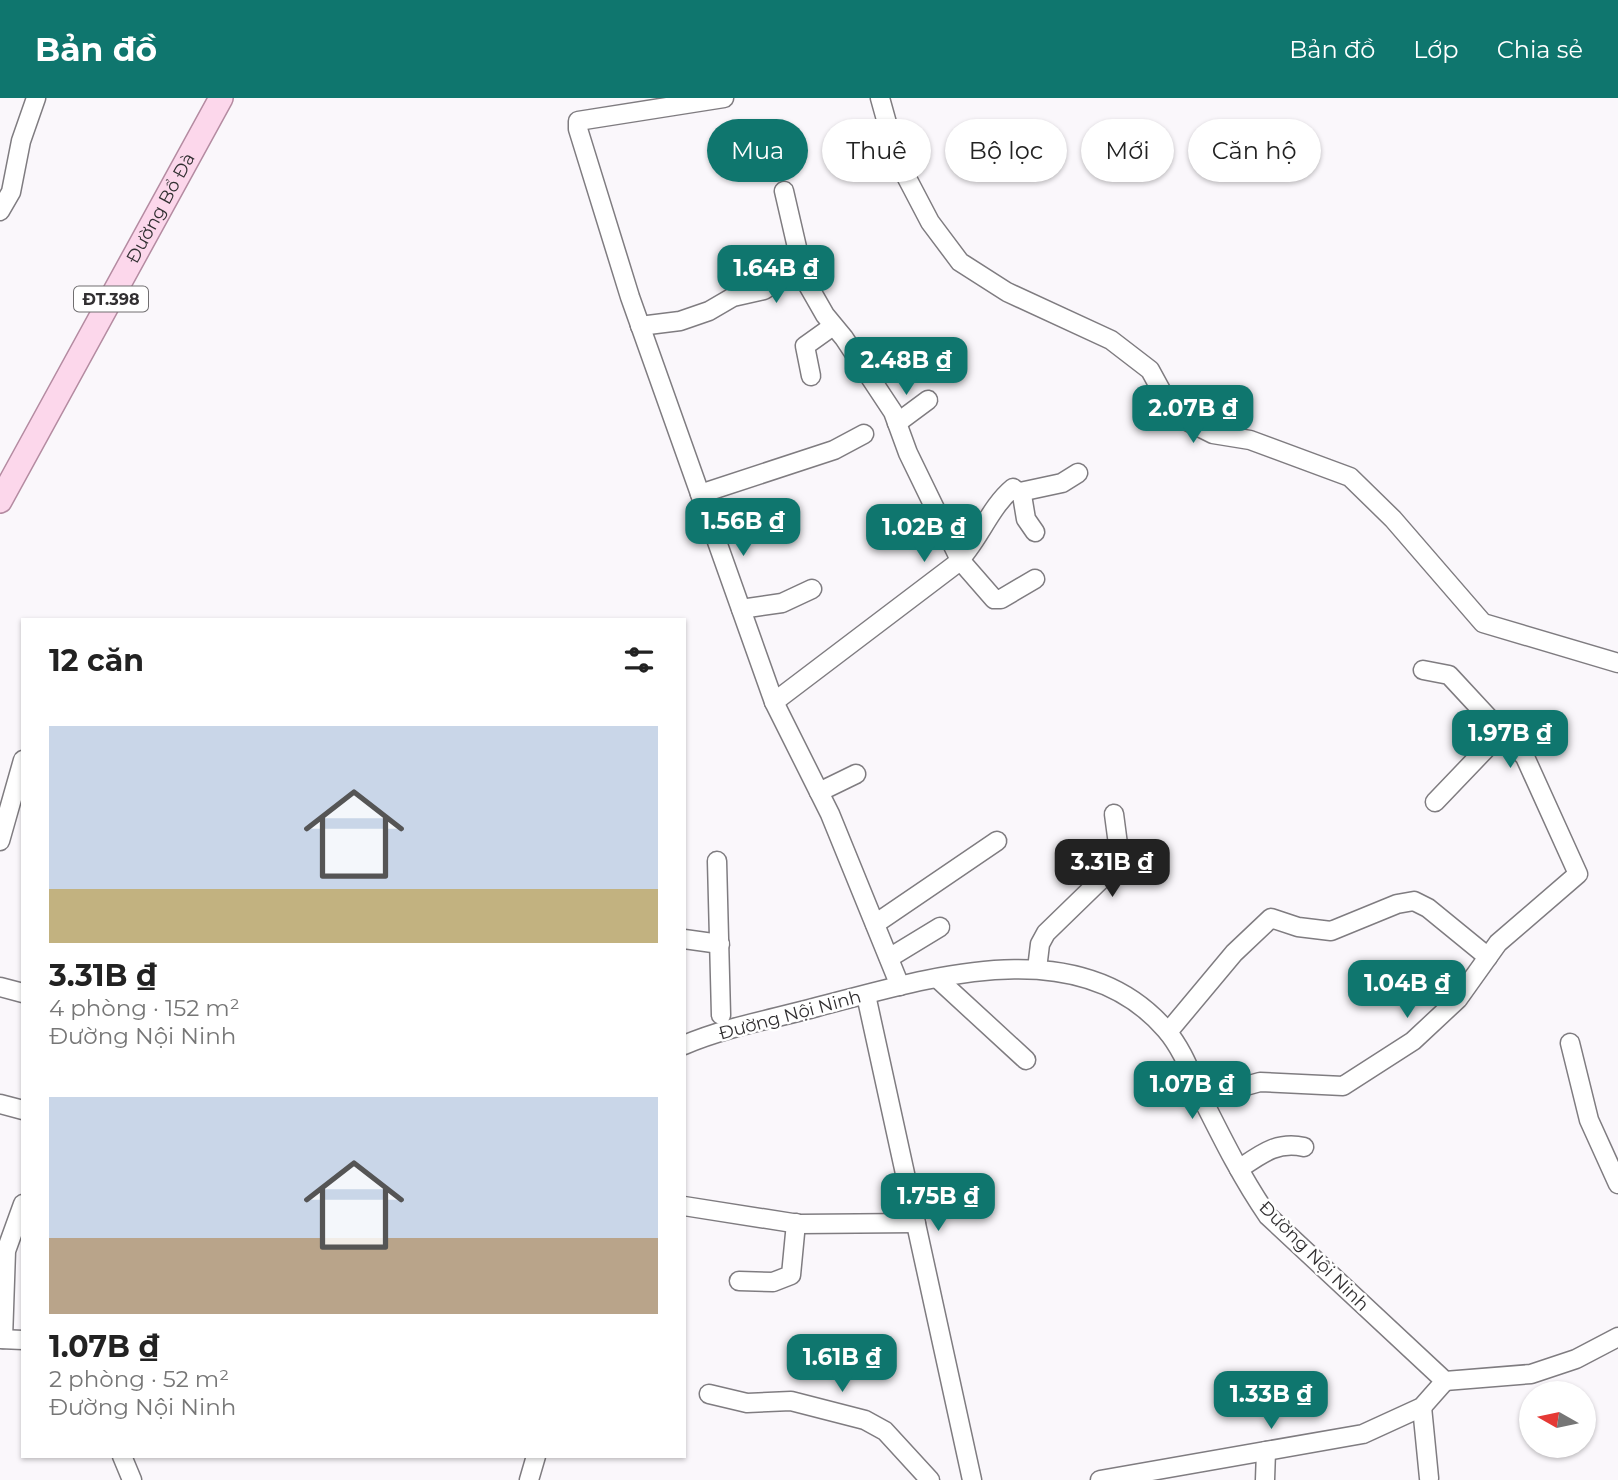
<!DOCTYPE html>
<html lang="vi">
<meta charset="utf-8">
<style>
:root{--surface:#fff;--page:#f2f2f2;--text:#222;--muted:#767676;--accent:#0f766e}
body{margin:0;font-family:Montserrat,sans-serif;background:var(--page);color:var(--text);height:100vh;display:flex;flex-direction:column;font-size:26px;white-space:nowrap}
*{box-sizing:border-box;margin:0}
p{font-size:23px;color:var(--muted)}
.icon{flex:none;width:38px;height:38px;fill:none;stroke:currentColor;stroke-width:2;stroke-linecap:round;stroke-linejoin:round}
.map{position:relative;flex:1;overflow:hidden}
.details{position:absolute;left:21px;top:520px;width:665px;height:840px;display:flex;flex-direction:column;background:var(--surface);border-radius:0px;box-shadow:0 2px 5px #0004}
.details>*{flex:none}
.banner{position:absolute;left:707px;top:21px;width:665px;height:63px;display:flex;gap:14px}
.needle{width:46px;rotate:279deg}
.fabs{position:absolute;left:1519px;top:1283px;display:grid;gap:14px}
.fabs a{display:grid;place-items:center;width:77px;height:77px;border-radius:50%;background:var(--surface);box-shadow:0 2px 5px #0004;font-size:35px}
.price{position:absolute;translate:-50% -60px;padding:0 16px;border-radius:14px;background:var(--accent);color:#fff;font-size:23px;line-height:46px;filter:drop-shadow(0 2px 4px #0008)}
.price::after{content:'';position:absolute;left:50%;top:42px;width:21px;height:16px;margin-left:-10px;background:inherit;clip-path:polygon(0 0,100% 0,50% 100%)}
.price.selected{background:#222;color:#fff}
ul{padding:0;list-style:none}
li{display:grid;align-content:center;gap:14px;height:371px;padding:0 28px}
li span{display:grid;place-items:center;height:217px;border-radius:0px;color:#555}
li>.icon{margin-inline-start:auto}
span .icon{width:126px;height:126px;fill:#fffc;stroke-width:1}
li b{font-size:30px}
h2{display:flex;justify-content:space-between;align-items:center;height:84px;padding:0 28px;font-size:30px}
.pill{padding:0 24px;border-radius:32px;background:var(--surface);box-shadow:0 2px 5px #0004;font-size:24px;line-height:63px}
.pill.selected{background:var(--accent);color:#fff}
header{display:flex;align-items:center;gap:42px;box-sizing:border-box;height:98px;padding:0 35px;background:var(--accent);color:#fff}
header strong{font-size:33px}
nav{display:flex;gap:38px;margin-inline-start:auto;font-size:24px}
.map>svg:first-child{display:block}
.lines{fill:none;stroke-linecap:round;stroke-linejoin:round}
.minor-casing{stroke:#7f7c80;stroke-width:21}
.major-casing{stroke:#b48ba1;stroke-width:26}
.minor{stroke:#fff;stroke-width:18}
.major{stroke:#fcd7eb;stroke-width:23}
.labels{text-anchor:middle;stroke-width:5;stroke-linejoin:round;paint-order:stroke}
.shield{fill:#fff;stroke:#706e70;stroke-width:2}
.shield-label{font-size:16px;font-weight:bold;fill:#323032}
.street-label{font-size:18px;fill:#323032;stroke:#fff}
</style>
<header>
<strong>Bản đồ</strong>
<nav><a>Bản đồ</a><a>Lớp</a><a>Chia sẻ</a></nav>
</header>
<div class="map">
<svg width="1618" height="1382" viewBox="0 0 1618 1382">
<rect width="100%" height="100%" fill="#faf7fb"/>
<g class="lines">
<defs>
<g id="minor">
<polyline points="724,0 578,23 578,31 630,199 774,604 830,716 900,888"/>
<polyline points="880,0 897,61 930,124 960,164 1007,194 1111,242 1150,272 1162,294 1187,323 1213,336 1250,342 1350,379 1393,421 1483,525 1618,565"/>
<polyline points="0,113 11,94 21,43 36,0"/>
<polyline points="797,168 825,217 844,240 893,314 908,355 960,462 994,501 1001,501 1035,481"/>
<polyline points="640,228 680,223 709,213 733,199 764,192 795,172 799,158 784,93"/>
<polyline points="811,278 805,248 833,228"/>
<polyline points="897,325 928,302"/>
<polyline points="1020,394 1062,385 1078,375"/>
<polyline points="700,396 834,352 864,336"/>
<polyline points="741,511 782,505 812,491"/>
<path d="M774,604L956,466C979,443 989,410 1013,390L1022,397L1026,421L1035,434"/>
<polyline points="819,694 856,676"/>
<polyline points="1435,704 1502,634"/>
<polyline points="0,743 23,662"/>
<polyline points="717,763 721,917"/>
<polyline points="875,826 997,743"/>
<polyline points="684,841 720,846"/>
<polyline points="889,860 940,829"/>
<polyline points="1037,871 1040,846 1046,835 1116,767 1119,754 1114,716"/>
<polyline points="939,882 1026,962"/>
<polyline points="0,889 23,895"/>
<polyline points="866,897 972,1382"/>
<polyline points="1168,934 1234,855 1271,820 1298,829 1331,833 1397,806 1414,803 1428,810 1488,859"/>
<polyline points="1570,945 1589,1022 1618,1086"/>
<path d="M684,947C726,929 773,921 817,909C926,881 1079,830 1166,932C1184,953 1192,979 1203,1002C1223,1042 1243,1082 1268,1118L1445,1283L1531,1276L1576,1261L1618,1239"/>
<polyline points="1202,1000 1260,984 1343,988 1413,943 1458,901 1498,845 1578,776 1525,659 1449,577 1423,572"/>
<polyline points="0,1006 23,1012"/>
<path d="M1239,1071C1261,1056 1277,1043 1304,1049"/>
<polyline points="912,1107 959,1099"/>
<polyline points="684,1108 799,1126 916,1125"/>
<polyline points="739,1183 773,1184 791,1177 796,1125"/>
<polyline points="0,1241 23,1242"/>
<polyline points="3,1241 6,1153 23,1106"/>
<polyline points="709,1296 747,1305 791,1303 865,1322 885,1333 930,1382"/>
<polyline points="1422,1309 1429,1380"/>
<polyline points="122,1358 132,1382"/>
<polyline points="529,1382 536,1358"/>
<polyline points="1100,1382 1363,1336 1422,1309 1445,1283"/>
<polyline points="1265,1382 1266,1353"/>
</g>
<g id="major">
<path id="s1" d="M0,403L221,0"/>
</g>
</defs>
<use href="#minor" class="minor-casing"/>
<use href="#major" class="major-casing"/>
<use href="#minor" class="minor"/>
<use href="#major" class="major"/>
</g>
<g class="labels">
<rect class="shield" x="74" y="188.5" width="74" height="25" rx="5"/>
<g class="shield-label">
<text x="111" y="207">ĐT.398</text>
</g>
<g class="street-label">
<text dy="6" stroke="none"><textPath href="#s1" startOffset="334">Đường Bổ Đà</textPath></text>
<text transform="translate(790 917) rotate(-15)" y="6">Đường Nội Ninh</text>
<text transform="translate(1314 1158) rotate(45)" y="6">Đường Nội Ninh</text>
</g>
</g>
</svg>
<div class="fabs">
<a><svg class="needle" viewBox="-14 -14 28 28"><path d="M0-13l5 13h-10z" fill="#e53935"/><path d="M0 13l5-13h-10z" fill="#767676"/></svg></a>
</div>
<b class="price" style="left:776px;top:207px">1.64B ₫</b>
<b class="price" style="left:906px;top:299px">2.48B ₫</b>
<b class="price" style="left:1193px;top:347px">2.07B ₫</b>
<b class="price" style="left:743px;top:460px">1.56B ₫</b>
<b class="price" style="left:924px;top:466px">1.02B ₫</b>
<b class="price" style="left:1510px;top:672px">1.97B ₫</b>
<b class="price selected" style="left:1112px;top:801px">3.31B ₫</b>
<b class="price" style="left:1407px;top:922px">1.04B ₫</b>
<b class="price" style="left:1192px;top:1023px">1.07B ₫</b>
<b class="price" style="left:938px;top:1135px">1.75B ₫</b>
<b class="price" style="left:842px;top:1296px">1.61B ₫</b>
<b class="price" style="left:1271px;top:1333px">1.33B ₫</b>
<div class="banner">
<a class="pill selected">Mua</a>
<a class="pill">Thuê</a>
<a class="pill">Bộ lọc</a>
<a class="pill">Mới</a>
<a class="pill">Căn hộ</a>
</div>
<section class="details">
<h2>12 căn<svg class="icon" aria-label="filters" viewBox="0 0 24 24"><path d="M4 7h16M4 17h16"/><circle cx="9" cy="7" r="2"/><circle cx="15" cy="17" r="2"/></svg></h2>
<ul>
<li><span style="background:linear-gradient(#c9d6e8 75%,#c2b280 0)"><svg class="icon" aria-label="home" viewBox="0 0 24 24"><path d="M3 11l9-7 9 7M6 9v11h12V9"/></svg></span><div><b>3.31B ₫</b><p>4 phòng · 152 m²</p><p>Đường Nội Ninh</p></div></li>
<li><span style="background:linear-gradient(#c9d6e8 65%,#b9a48a 0)"><svg class="icon" aria-label="home" viewBox="0 0 24 24"><path d="M3 11l9-7 9 7M6 9v11h12V9"/></svg></span><div><b>1.07B ₫</b><p>2 phòng · 52 m²</p><p>Đường Nội Ninh</p></div></li>
</ul>
</section>
</div>
